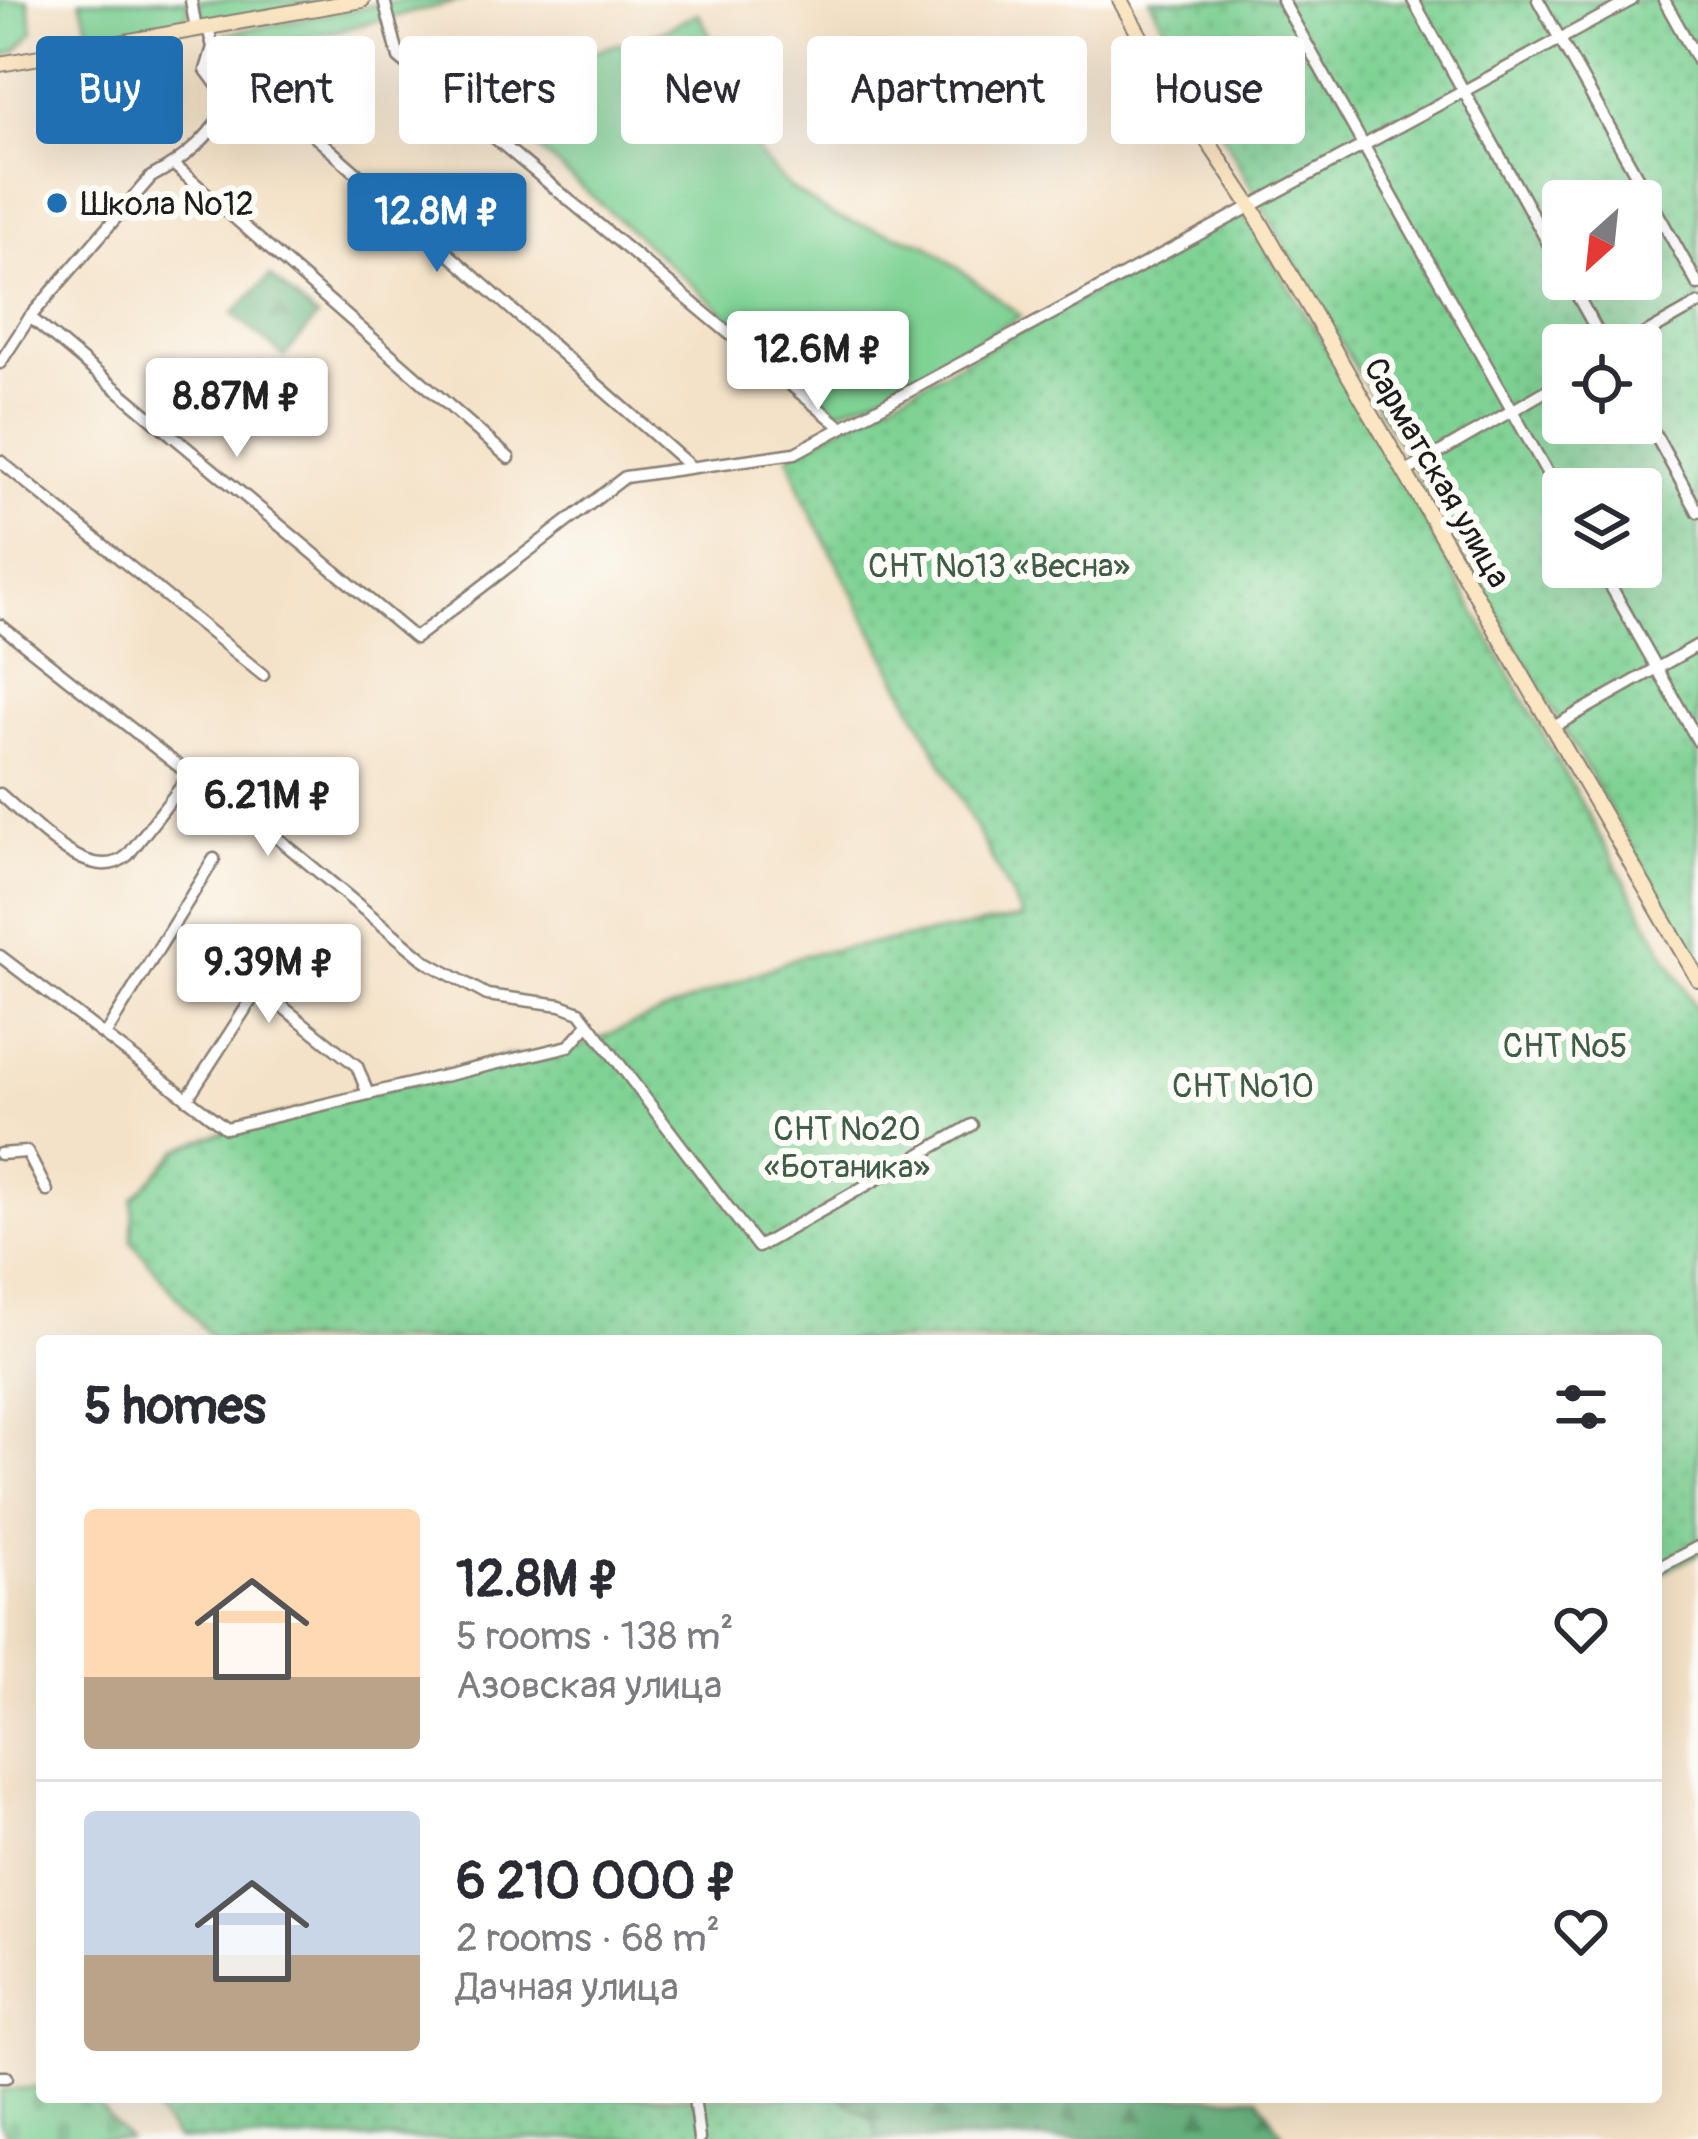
<!DOCTYPE html>
<meta charset="utf-8">
<style>
:root{--surface:#fff;--page:#f2f2f3;--text:#2b2b33;--muted:#7c7c81;--line:#e1e1e2;--accent:#1f6fb2}
body{margin:0;font-family:Pangolin,sans-serif;background:var(--page);color:var(--text);height:100vh;display:flex;flex-direction:column;font-size:45px;white-space:nowrap}
*{box-sizing:border-box;margin:0}
p{font-size:39px;color:var(--muted)}
.icon{flex:none;width:66px;height:66px;fill:none;stroke:currentColor;stroke-width:2;stroke-linecap:round;stroke-linejoin:round}
.map{position:relative;flex:1;overflow:hidden}
.panel{position:absolute;left:36px;top:1335px;width:1626px;height:768px;display:flex;flex-direction:column;background:var(--surface);border-radius:12px;box-shadow:0 12px 48px #0002}
.panel>*{flex:none}
.top-card{position:absolute;left:36px;top:36px;width:1626px;height:108px;display:flex;gap:24px}
.needle{width:78px;rotate:207deg}
.buttons{position:absolute;left:1542px;top:180px;display:grid;gap:24px}
.buttons a{display:grid;place-items:center;width:120px;height:120px;border-radius:12px;background:var(--surface);box-shadow:0 12px 48px #0002;font-size:60px}
.price{position:absolute;translate:-50% -102px;padding:0 27px;border-radius:12px;background:#fff;color:#222;font-size:39px;line-height:78px;filter:drop-shadow(0 3px 6px #0008)}
.price::after{content:'';position:absolute;left:50%;top:72px;width:36px;height:27px;margin-left:-18px;background:inherit;clip-path:polygon(0 0,100% 0,50% 100%)}
.price.selected{background:var(--accent);color:#fff}
ul{padding:0;list-style:none}
li{display:flex;align-items:center;gap:36px;height:300px;padding:0 48px}
li+li{border-top:3px solid var(--line)}
li span{display:grid;place-items:center;flex:none;width:336px;height:240px;border-radius:12px;color:#555}
li>.icon{margin-inline-start:auto}
span .icon{width:144px;height:144px;fill:#fffc;stroke-width:1}
li b{font-size:51px}
h2{display:flex;justify-content:space-between;align-items:center;height:144px;padding:0 48px;font-size:51px}
.tag{padding:0 42px;border-radius:12px;background:var(--surface);box-shadow:0 12px 48px #0002;font-size:42px;line-height:108px}
.tag.selected{background:var(--accent);color:#fff}
.map>svg:first-child{display:block}
.grass{fill:#7fd294;stroke:#4e7758;stroke-width:3}
.forest{fill:url(#forest-firs);stroke:#42684d;stroke-width:3}
.cemetery{fill:url(#cemetery-stones);stroke:#4e7758;stroke-width:3}
.park{fill:url(#park-dots);stroke:#4e7758;stroke-width:3;fill-rule:evenodd}
.lines{fill:none;stroke-linecap:round;stroke-linejoin:round}
.street-casing{stroke:#887f72;stroke-width:15}
.secondary-casing{stroke:#887f72;stroke-width:18}
.street{stroke:#fff;stroke-width:10}
.secondary{stroke:#fbe6c3;stroke-width:14}
.poi-dot{fill:#1f6fb2;stroke:#fdfcf7;stroke-width:4.5}
.labels{text-anchor:middle;stroke-width:12;stroke-linejoin:round;paint-order:stroke}
.poi-label{font-size:33px;fill:#1c1c1c;stroke:#fdfcf7;text-anchor:start}
.street-label{font-size:33px;fill:#1c1c1c;stroke:#fdfcf7}
.park-label{font-size:33px;fill:#3f5c46;stroke:#fdfcf7}
</style>
<div class="map">
<svg width="1698" height="2139" viewBox="0 0 1698 2139">
<defs>
<pattern id="forest-firs" width="22" height="20" patternUnits="userSpaceOnUse" patternTransform="scale(3)"><rect width="22" height="20" fill="#67b47e"/><path d="M5 1l3.5 6h-7zM16 11l3.5 6h-7z" fill="#549266"/></pattern>
<pattern id="cemetery-stones" width="16" height="16" patternUnits="userSpaceOnUse" patternTransform="scale(3)"><rect width="16" height="16" fill="#7fd294"/><path d="M2 7V4a2 2 0 0 1 4 0v3zM10 15v-3a2 2 0 0 1 4 0v3z" fill="#6db47f"/></pattern>
<pattern id="park-dots" width="8" height="8" patternUnits="userSpaceOnUse" patternTransform="scale(3)"><rect width="8" height="8" fill="#7fd294"/><path d="M2 2h.1M6 6h.1" fill="none" stroke="#6db47f" stroke-width="1.8" stroke-linecap="round"/></pattern>
</defs>
<rect width="100%" height="100%" fill="#fdfcf7"/>
<filter id="ink" filterUnits="userSpaceOnUse"><feTurbulence type="fractalNoise" baseFrequency=".00833" numOctaves="2"/><feDisplacementMap in="SourceGraphic" scale="24" xChannelSelector="R" yChannelSelector="G"/><feConvolveMatrix kernelMatrix="1 2 1 2 8 2 1 2 1" color-interpolation-filters="sRGB"/></filter>
<filter id="wash" filterUnits="userSpaceOnUse"><feTurbulence type="fractalNoise" baseFrequency=".004" numOctaves="4" result="noise"/><feDisplacementMap in="SourceGraphic" scale="48" xChannelSelector="R" yChannelSelector="G"/><feGaussianBlur stdDeviation="2.7" result="paint"/><feColorMatrix in="noise" values="0 0 0 0 0 0 0 0 0 0 0 0 0 0 0 0 0 1.4 0 .05"/><feComposite in="paint" operator="in"/></filter>
<g filter="url(#wash)">
<rect width="100%" height="100%" fill="#f4e2c8"/>
<g class="grass">
<polygon points="0,0 28,0 33,32 16,51 0,57"/>
<polygon points="80,0 187,0 189,11 181,24 101,40 90,33"/>
<polygon points="198,0 340,0 209,24 202,20"/>
<polygon points="400,0 464,0 280,44 227,50 224,34"/>
<polygon points="698,13 747,106 745,127 762,159 791,189 835,217 926,244 1021,316 890,391 836,411 511,125 506,109 552,63 661,32"/>
</g>
<g class="forest">
<polygon points="270,276 317,318 284,357 233,314"/>
<polygon points="816,2097 1258,2097 1286,2139 819,2139"/>
</g>
<polygon class="cemetery" points="42,2087 42,2097 91,2097 128,2139 9,2139 0,2124 0,2091"/>
<g class="park">
<path d="M1150,0H1698V962L1255,194ZM1563,201H1641V279H1563ZM1563,345H1641V423H1563ZM1563,489H1641V567H1563Z"/>
<polygon points="1243,212 1346,380 1698,1013 1698,1554 1656,1576 1656,1341 214,1341 132,1242 133,1199 181,1148 237,1127 507,1056 549,1059 800,956 1023,918 805,502 788,455"/>
<polygon points="145,2097 840,2097 872,2119 878,2139 176,2139"/>
</g>
</g>
<g filter="url(#ink)">
<g class="lines">
<defs>
<g id="street">
<polyline points="191,0 196,30"/>
<polyline points="384,0 399,58 841,427"/>
<polyline points="1282,0 1563,501"/>
<polyline points="1413,0 1563,270"/>
<polyline points="1538,0 1698,285"/>
<polyline points="1664,0 1698,61"/>
<polyline points="213,47 691,467"/>
<polyline points="174,165 509,458"/>
<polyline points="1568,279 1605,345"/>
<polyline points="30,317 415,638 625,477 795,453 1632,0"/>
<polyline points="1626,345 1698,304"/>
<path d="M0,363L30,317L151,177C180,162 222,131 226,97L206,70L213,47L208,28"/>
<polyline points="1641,409 1698,512"/>
<polyline points="0,461 263,675"/>
<polyline points="1406,472 1563,381"/>
<polyline points="1600,567 1698,741"/>
<polyline points="0,625 190,775 244,810 427,962 487,995 561,1005 580,1012 758,1247 972,1125"/>
<polyline points="1555,726 1698,645"/>
<path d="M0,794C30,819 90,889 128,855L190,775"/>
<polyline points="0,956 226,1128 569,1046 587,1026"/>
<polyline points="105,1035 214,859"/>
<polyline points="187,1099 259,988 357,1066 368,1094"/>
<polyline points="0,1154 27,1152 47,1191"/>
<polyline points="1656,1569 1698,1547"/>
<polyline points="0,2077 7,2077"/>
<polyline points="694,2097 699,2139"/>
</g>
<g id="secondary">
<polyline points="1120,0 1151,56 1252,208 1698,979"/>
<polyline points="0,64 362,0"/>
</g>
</defs>
<use href="#street" class="street-casing"/>
<use href="#secondary" class="secondary-casing"/>
<use href="#street" class="street"/>
<use href="#secondary" class="secondary"/>
</g>
</g>
<circle class="poi-dot" cx="57" cy="203" r="12"/>
<g class="labels">
<g class="poi-label">
<text x="81" y="215">Школа №12</text>
</g>
<g class="street-label">
<text transform="translate(1438 472) rotate(60)" y="12">Сарматская улица</text>
</g>
<g class="park-label">
<text x="999" y="577">СНТ №13 «Весна»</text>
<text x="1565" y="1057">СНТ №5</text>
<text x="1243" y="1097">СНТ №10</text>
<text x="847" y="1140">СНТ №20<tspan x="847" dy="38">«Ботаника»</tspan></text>
</g>
</g>
</svg>
<div class="buttons">
<a><svg class="needle" viewBox="-14 -14 28 28"><path d="M0-13l5 13h-10z" fill="#e53935"/><path d="M0 13l5-13h-10z" fill="#7c7c81"/></svg></a>
<a><svg class="icon" aria-label="locate" viewBox="0 0 24 24"><circle cx="12" cy="12" r="6"/><path d="M12 2v4M12 18v4M2 12h4M18 12h4"/></svg></a>
<a><svg class="icon" aria-label="layers" viewBox="0 0 24 24"><path d="M12 4l9 5-9 5-9-5zM3 14l9 5 9-5"/></svg></a>
</div>
<b class="price selected" style="left:437px;top:275px">12.8M ₽</b>
<b class="price" style="left:818px;top:413px">12.6M ₽</b>
<b class="price" style="left:237px;top:460px">8.87M ₽</b>
<b class="price" style="left:268px;top:859px">6.21M ₽</b>
<b class="price" style="left:269px;top:1026px">9.39M ₽</b>
<div class="top-card">
<a class="tag selected">Buy</a>
<a class="tag">Rent</a>
<a class="tag">Filters</a>
<a class="tag">New</a>
<a class="tag">Apartment</a>
<a class="tag">House</a>
</div>
<section class="panel">
<h2>5 homes<svg class="icon" aria-label="filters" viewBox="0 0 24 24"><path d="M4 7h16M4 17h16"/><circle cx="9" cy="7" r="2"/><circle cx="15" cy="17" r="2"/></svg></h2>
<ul>
<li><span style="background:linear-gradient(#ffd9b3 70%,#b9a48a 0)"><svg class="icon" aria-label="home" viewBox="0 0 24 24"><path d="M3 11l9-7 9 7M6 9v11h12V9"/></svg></span><div><b>12.8M ₽</b><p>5 rooms · 138 m²</p><p>Азовская улица</p></div><svg class="icon" aria-label="heart" viewBox="0 0 24 24"><path d="M12 20l-8-8c-3-5 5-10 8-4 3-6 11-1 8 4z"/></svg></li>
<li><span style="background:linear-gradient(#c9d6e8 60%,#b9a48a 0)"><svg class="icon" aria-label="home" viewBox="0 0 24 24"><path d="M3 11l9-7 9 7M6 9v11h12V9"/></svg></span><div><b>6 210 000 ₽</b><p>2 rooms · 68 m²</p><p>Дачная улица</p></div><svg class="icon" aria-label="heart" viewBox="0 0 24 24"><path d="M12 20l-8-8c-3-5 5-10 8-4 3-6 11-1 8 4z"/></svg></li>
</ul>
</section>
</div>
